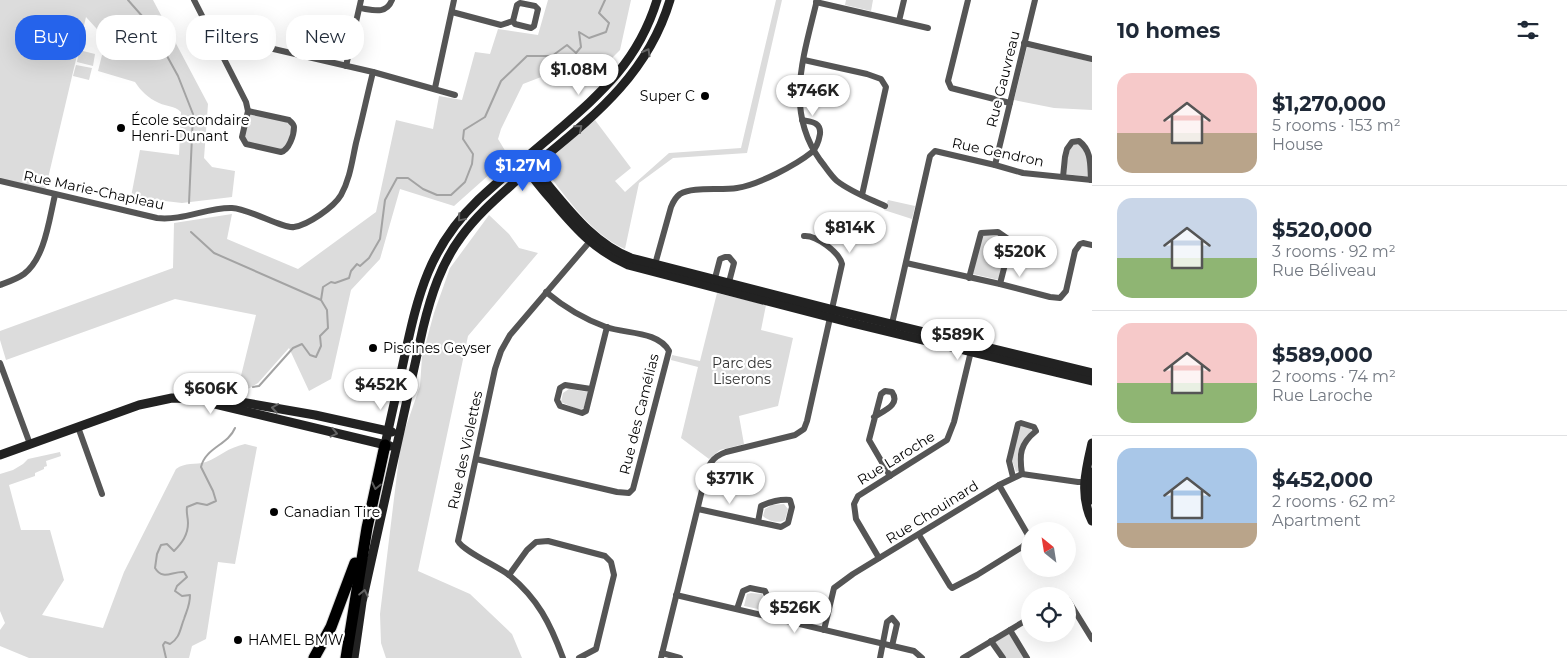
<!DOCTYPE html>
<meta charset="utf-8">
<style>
:root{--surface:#fff;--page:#f2f2f3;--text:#1f2937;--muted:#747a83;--line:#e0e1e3;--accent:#2563eb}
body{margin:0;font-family:Montserrat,sans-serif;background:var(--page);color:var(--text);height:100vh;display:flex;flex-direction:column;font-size:19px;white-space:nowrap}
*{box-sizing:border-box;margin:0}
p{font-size:16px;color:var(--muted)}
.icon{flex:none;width:28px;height:28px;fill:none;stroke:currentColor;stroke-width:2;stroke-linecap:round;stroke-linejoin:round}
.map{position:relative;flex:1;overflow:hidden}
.drawer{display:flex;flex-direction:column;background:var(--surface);width:475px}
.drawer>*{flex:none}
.hud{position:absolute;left:15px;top:15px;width:475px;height:45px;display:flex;gap:10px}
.needle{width:32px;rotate:330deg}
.buttons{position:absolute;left:1021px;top:522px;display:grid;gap:10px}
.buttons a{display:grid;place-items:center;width:55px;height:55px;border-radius:50%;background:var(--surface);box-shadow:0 5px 20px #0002;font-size:25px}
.price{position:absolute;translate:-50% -42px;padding:0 11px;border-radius:18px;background:#fff;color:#222;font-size:16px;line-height:32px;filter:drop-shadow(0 1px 2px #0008)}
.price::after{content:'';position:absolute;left:50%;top:30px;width:15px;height:11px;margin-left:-8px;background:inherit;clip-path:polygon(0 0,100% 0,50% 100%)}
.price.current{background:var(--accent);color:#fff}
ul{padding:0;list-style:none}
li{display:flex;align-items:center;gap:15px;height:125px;padding:0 25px}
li+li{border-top:1px solid var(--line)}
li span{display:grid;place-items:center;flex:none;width:140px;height:100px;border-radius:15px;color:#555}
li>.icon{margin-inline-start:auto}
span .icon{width:60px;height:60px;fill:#fffc;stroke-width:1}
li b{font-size:21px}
h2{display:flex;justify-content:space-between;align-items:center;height:60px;padding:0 25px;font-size:21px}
.tag{padding:0 18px;border-radius:20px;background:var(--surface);box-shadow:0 5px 20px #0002;font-size:18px;line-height:45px}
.tag.current{background:var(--accent);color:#fff}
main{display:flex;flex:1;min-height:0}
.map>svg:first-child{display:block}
.green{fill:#dcdcdc}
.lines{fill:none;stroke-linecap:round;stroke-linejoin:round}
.stream{stroke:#a3a3a3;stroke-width:2}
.highway-casing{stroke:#dbdbdb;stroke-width:13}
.street{stroke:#555;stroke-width:6}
.secondary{stroke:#222;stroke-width:9}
.highway{stroke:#000;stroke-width:11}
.oneway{stroke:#646464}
.oneway2{stroke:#595959}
.poi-dot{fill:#000;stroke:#fff;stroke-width:2}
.labels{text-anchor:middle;stroke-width:4.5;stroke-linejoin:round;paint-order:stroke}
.street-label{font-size:14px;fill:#000;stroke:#fff}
.poi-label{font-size:14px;fill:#000;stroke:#fff;text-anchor:start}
.park-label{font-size:14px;fill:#333;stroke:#fff}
</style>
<main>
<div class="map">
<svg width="1092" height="658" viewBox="0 0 1092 658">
<rect width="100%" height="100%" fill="#fff"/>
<g class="green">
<path d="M0,0H153L208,104L204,158L212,167L235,171L232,197L182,203L131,197L140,150L179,155L181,112C174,105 167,107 159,103C148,98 141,91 135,82L98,71L106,39L86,17L45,191L0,180Z"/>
<polygon points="548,0 631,0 620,50 607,63 580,62 523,84 501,129 498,139 509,157 454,206 400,189 380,259 351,290 331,379 309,391 289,348 258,383 236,396 256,315 175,299 6,360 0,340 0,331 173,268 174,223 232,214 227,239 298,269 376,212 396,120 433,129 439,96 462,100 475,52 490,54 498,29 538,35"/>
<path d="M776,0H782L747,153L673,158L639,183L625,249C591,234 567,198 545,170L549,166L552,157L595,120L631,168L615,181L625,192L669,153L741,148Z"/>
<polygon points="846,0 873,0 871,11 845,5"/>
<polygon points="1027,47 1092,62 1092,110 1054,108 1014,100"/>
<polygon points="79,50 95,54 93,66 77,62"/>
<polygon points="76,65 92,68 89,80 73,76"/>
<polygon points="248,111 293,124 285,151 243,141"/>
<path d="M1079,143L1087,156L1089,177L1066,174C1067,163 1067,154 1073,144Z"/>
<polygon points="888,200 915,206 912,219 884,210"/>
<polygon points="489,215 509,234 519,248 538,253 468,336 418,571 470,594 512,634 522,658 386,658 381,643 380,614 401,441 420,386 422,357 434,313 450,268"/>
<polygon points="998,234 1009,242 999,280 973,274 982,235"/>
<polygon points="717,293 766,305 761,330 793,338 778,406 739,416 744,444 720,450 709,459 681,438 698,367 671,360 672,355 700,361"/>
<polygon points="569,389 588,392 584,408 579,410 561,402 563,393"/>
<path d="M1022,426L1031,428L1032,431C1020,442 1015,454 1019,471L1016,472L1012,460L1019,428Z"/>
<path d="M245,444L257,447L235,564L218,562L206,639L192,646L189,658H29L0,646V630L5,623L0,611V474L13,470L23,464L28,459L60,452L61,456L46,461L47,466L44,467V469L35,473V476L9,485L21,530H50L64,580L42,615L103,628L124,572L176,469C185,462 195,465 206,462C221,456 227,448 245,444Z"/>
<path d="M784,504L788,509L785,520C779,524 768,521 763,516L765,509L772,505Z"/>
<polygon points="751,593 762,594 765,600 763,610 744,606 747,594"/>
<polygon points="1009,634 1024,658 1006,658 995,642"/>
</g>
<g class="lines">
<g class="stream">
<polyline points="128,0 150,25 178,76 193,114 189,203"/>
<polyline points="191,232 214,253 321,300"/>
<polyline points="253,387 259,386 293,348 302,344 310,355 316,357 321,346 320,336 328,328 327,310 321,300 323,287 331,282 335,283 349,278 351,271 357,264 360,266 369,258 380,239 385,200 397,178 408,178 423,189 437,195 451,195 465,182 472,164 473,154 463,139 464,130 485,117 501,81 527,56 552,56 567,45 576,53 581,47 579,32 589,38 606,32 609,23 599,13 605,0"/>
<path d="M166,658L163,645L165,642L170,644C180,638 180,629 184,619C187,610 190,605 190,595L182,596L175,591L177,586L187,577L184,572C172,571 163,581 155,568L157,554L161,545L167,544L174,551C182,543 188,535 188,523C188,517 186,513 187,507L197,503L207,505L216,501L213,491L201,467C205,448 228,445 235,428"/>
</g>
<defs>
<g id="highway">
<polyline points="314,658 331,627 355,563"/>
<polyline points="346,658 367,528 385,445"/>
</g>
</defs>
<use href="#highway" class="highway-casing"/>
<g class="street">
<polyline points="194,0 246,102 248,111"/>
<path d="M817,0C804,55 784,110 820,160C825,166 831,176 837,181C851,192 870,199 885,206"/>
<polyline points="968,0 948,81 951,88 1010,103"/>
<polyline points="816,2 928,28"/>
<polygon points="520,3 535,6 538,9 534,26 531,28 515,24 513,21 517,5"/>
<path d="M360,8C373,10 386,15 392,0"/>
<polyline points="452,12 501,25 513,21"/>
<polyline points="899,21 904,0"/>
<polyline points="1024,43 1092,59"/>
<polyline points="224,58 249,48 265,47 373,72 455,95"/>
<polyline points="804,60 867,74 881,79 886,87 862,195"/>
<polyline points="346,66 361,0"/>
<polyline points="435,88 454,0"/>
<path d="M248,111L289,120C291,122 294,124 294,127C294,135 289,150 281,152L246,144L242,137Z"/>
<polyline points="995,165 1035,0"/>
<path d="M1063,177L1065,157L1067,149L1072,142L1079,141C1092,151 1090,165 1091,180"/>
<path d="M0,181L157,218C183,221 208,207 232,208C250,209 283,229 294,227C308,225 334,207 341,195C350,179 352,161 356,143C362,120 367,96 373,72"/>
<polyline points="906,263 1000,284 1050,297 1060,298 1066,291 1075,251 1080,244 1083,243 1092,245"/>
<path d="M654,268L671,207C673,202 676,197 680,194C693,186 721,191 737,188C758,185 796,165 812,152C816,148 819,140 820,134C821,122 812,122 802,120"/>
<polyline points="969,278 981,233 998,232 1011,241 1000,284"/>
<polyline points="714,282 720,259 725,257 729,257 734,263 728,286"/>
<path d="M0,285C8,282 17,279 24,274C45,258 49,220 55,195"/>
<polyline points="891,328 930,156 935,151 995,165 1023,173 1092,180"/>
<polyline points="0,363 30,444"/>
<polyline points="591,389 565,385 560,388 557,400 560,406 582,413 586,411 607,327"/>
<path d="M874,417C883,411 901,405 892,392L885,391L881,394L869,440L890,476"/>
<polyline points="78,427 102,494"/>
<path d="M476,459L617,492L629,493L633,489L669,351C658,331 626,334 606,327C584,319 564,307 546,292"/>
<path d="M1013,477L1009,461L1018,424L1021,423L1034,427L1036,431C1020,444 1019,454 1022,474"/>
<path d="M698,509L781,527L788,523L792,507L790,500C780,499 770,502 761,506L758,522"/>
<polyline points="919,535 950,586 952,588 977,575 1022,547 1027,542 1028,535 999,485"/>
<polyline points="879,558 856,519 854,504 858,496 947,440 954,422 972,347"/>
<polyline points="509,575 527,550 536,542 548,541 605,556 611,562 614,575 596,649 579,658"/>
<polyline points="676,595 914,651 922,658"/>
<polyline points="1068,600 1092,639"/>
<polyline points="737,609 743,591 750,588 765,591 768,598 766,616"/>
<polyline points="824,630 834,588 853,574 999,485 1022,474 1078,482 1089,482"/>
<polyline points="1010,630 1027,658"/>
<polyline points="991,641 1003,658"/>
<polyline points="662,653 680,658"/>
<path d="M563,658C550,623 538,599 509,575C497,566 463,551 458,541L495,369L501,351L510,335L592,239"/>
<path d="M661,658L705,478C708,465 712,457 726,452L795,435L804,429L807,421L842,264C839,252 816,235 804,236"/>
<polyline points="880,658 887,622 892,618 897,624 892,646"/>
<polyline points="963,658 1030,618"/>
</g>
<g class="secondary">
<path d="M522,161C531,177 543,190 555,204C577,230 595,250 628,265L848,322L1092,381"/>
<path d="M529,165L537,172C565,204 590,242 631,258L838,311L1092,373"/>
<polyline points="215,404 390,446"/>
<path d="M1092,443C1086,469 1079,495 1092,521"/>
<path d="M385,445C391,416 398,387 404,359C418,294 429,247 479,199C503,177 529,155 554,134C601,93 638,62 657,0"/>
<polyline points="0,455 139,405 172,398 235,401 315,415 392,432"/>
<polyline points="1092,472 1091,489 1092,500"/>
<path d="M354,658L362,602L423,328C431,295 441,264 461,237C477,215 497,198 517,180C580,126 645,84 670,0"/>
</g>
<use href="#highway" class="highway"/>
</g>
<defs><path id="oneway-chevron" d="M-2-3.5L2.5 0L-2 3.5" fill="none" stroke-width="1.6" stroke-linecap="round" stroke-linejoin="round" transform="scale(1.25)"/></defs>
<g class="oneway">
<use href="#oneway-chevron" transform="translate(647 52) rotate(-60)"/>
<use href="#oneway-chevron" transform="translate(579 128) rotate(-41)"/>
<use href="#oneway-chevron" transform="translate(461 218) rotate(130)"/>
<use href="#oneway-chevron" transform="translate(275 408) rotate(-171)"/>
<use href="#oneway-chevron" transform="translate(334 433) rotate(13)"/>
<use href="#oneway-chevron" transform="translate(364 593) rotate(-78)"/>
</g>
<use class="oneway2" href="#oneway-chevron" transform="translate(376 486) rotate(102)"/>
<g class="poi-dot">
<circle cx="705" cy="96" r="5"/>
<circle cx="121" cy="128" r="5"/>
<circle cx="373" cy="348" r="5"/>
<circle cx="274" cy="512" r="5"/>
<circle cx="238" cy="640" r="5"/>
</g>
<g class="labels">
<g class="street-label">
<text transform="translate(1003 79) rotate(-76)" y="5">Rue Gauvreau</text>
<text transform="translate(998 152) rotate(12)" y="5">Rue Gendron</text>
<text transform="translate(94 190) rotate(12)" y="5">Rue Marie-Chapleau</text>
<text transform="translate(639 414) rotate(-76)" y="5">Rue des Camélias</text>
<text transform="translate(465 450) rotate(-78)" y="5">Rue des Violettes</text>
<text transform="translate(896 458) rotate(-32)" y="5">Rue Laroche</text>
<text transform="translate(932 512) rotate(-32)" y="5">Rue Chouinard</text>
</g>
<g class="poi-label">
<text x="695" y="101" text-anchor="end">Super C</text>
<text x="131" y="125">École secondaire<tspan x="131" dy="16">Henri-Dunant</tspan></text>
<text x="383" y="353">Piscines Geyser</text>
<text x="284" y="517">Canadian Tire</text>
<text x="248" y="645">HAMEL BMW</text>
</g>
<g class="park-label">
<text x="742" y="368">Parc des<tspan x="742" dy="16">Liserons</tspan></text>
</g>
</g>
</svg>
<div class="buttons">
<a><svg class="needle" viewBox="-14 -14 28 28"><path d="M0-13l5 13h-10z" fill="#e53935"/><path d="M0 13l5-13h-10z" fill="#747a83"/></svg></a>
<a><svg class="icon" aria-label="locate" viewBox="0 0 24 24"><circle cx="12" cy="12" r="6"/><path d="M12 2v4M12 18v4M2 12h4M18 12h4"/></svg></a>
</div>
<b class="price" style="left:579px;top:96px">$1.08M</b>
<b class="price" style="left:813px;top:117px">$746K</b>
<b class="price current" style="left:523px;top:192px">$1.27M</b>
<b class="price" style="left:850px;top:254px">$814K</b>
<b class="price" style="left:1020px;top:278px">$520K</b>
<b class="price" style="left:958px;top:361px">$589K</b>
<b class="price" style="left:381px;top:411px">$452K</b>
<b class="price" style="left:211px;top:415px">$606K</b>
<b class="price" style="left:730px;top:505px">$371K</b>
<b class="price" style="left:795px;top:634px">$526K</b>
<div class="hud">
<a class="tag current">Buy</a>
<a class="tag">Rent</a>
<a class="tag">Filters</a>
<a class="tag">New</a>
</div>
</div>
<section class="drawer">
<h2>10 homes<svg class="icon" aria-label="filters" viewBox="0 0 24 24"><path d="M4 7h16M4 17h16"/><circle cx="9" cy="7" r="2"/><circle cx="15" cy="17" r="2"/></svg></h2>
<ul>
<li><span style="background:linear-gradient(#f6c9c9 60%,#b9a48a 0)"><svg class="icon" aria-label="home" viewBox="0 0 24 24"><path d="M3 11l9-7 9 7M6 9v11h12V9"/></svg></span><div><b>$1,270,000</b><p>5 rooms · 153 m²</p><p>House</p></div></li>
<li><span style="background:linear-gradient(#c9d6e8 60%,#8fb573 0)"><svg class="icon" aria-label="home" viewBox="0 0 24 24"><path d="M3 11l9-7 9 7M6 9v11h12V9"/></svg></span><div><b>$520,000</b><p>3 rooms · 92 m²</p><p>Rue Béliveau</p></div></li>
<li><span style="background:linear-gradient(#f6c9c9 60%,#8fb573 0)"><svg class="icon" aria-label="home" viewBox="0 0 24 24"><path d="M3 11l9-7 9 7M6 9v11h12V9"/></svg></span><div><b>$589,000</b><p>2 rooms · 74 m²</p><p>Rue Laroche</p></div></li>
<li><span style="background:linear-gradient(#a9c7e8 75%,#b9a48a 0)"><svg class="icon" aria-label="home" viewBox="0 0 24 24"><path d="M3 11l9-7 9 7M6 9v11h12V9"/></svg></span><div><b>$452,000</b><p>2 rooms · 62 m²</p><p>Apartment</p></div></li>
</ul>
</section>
</main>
